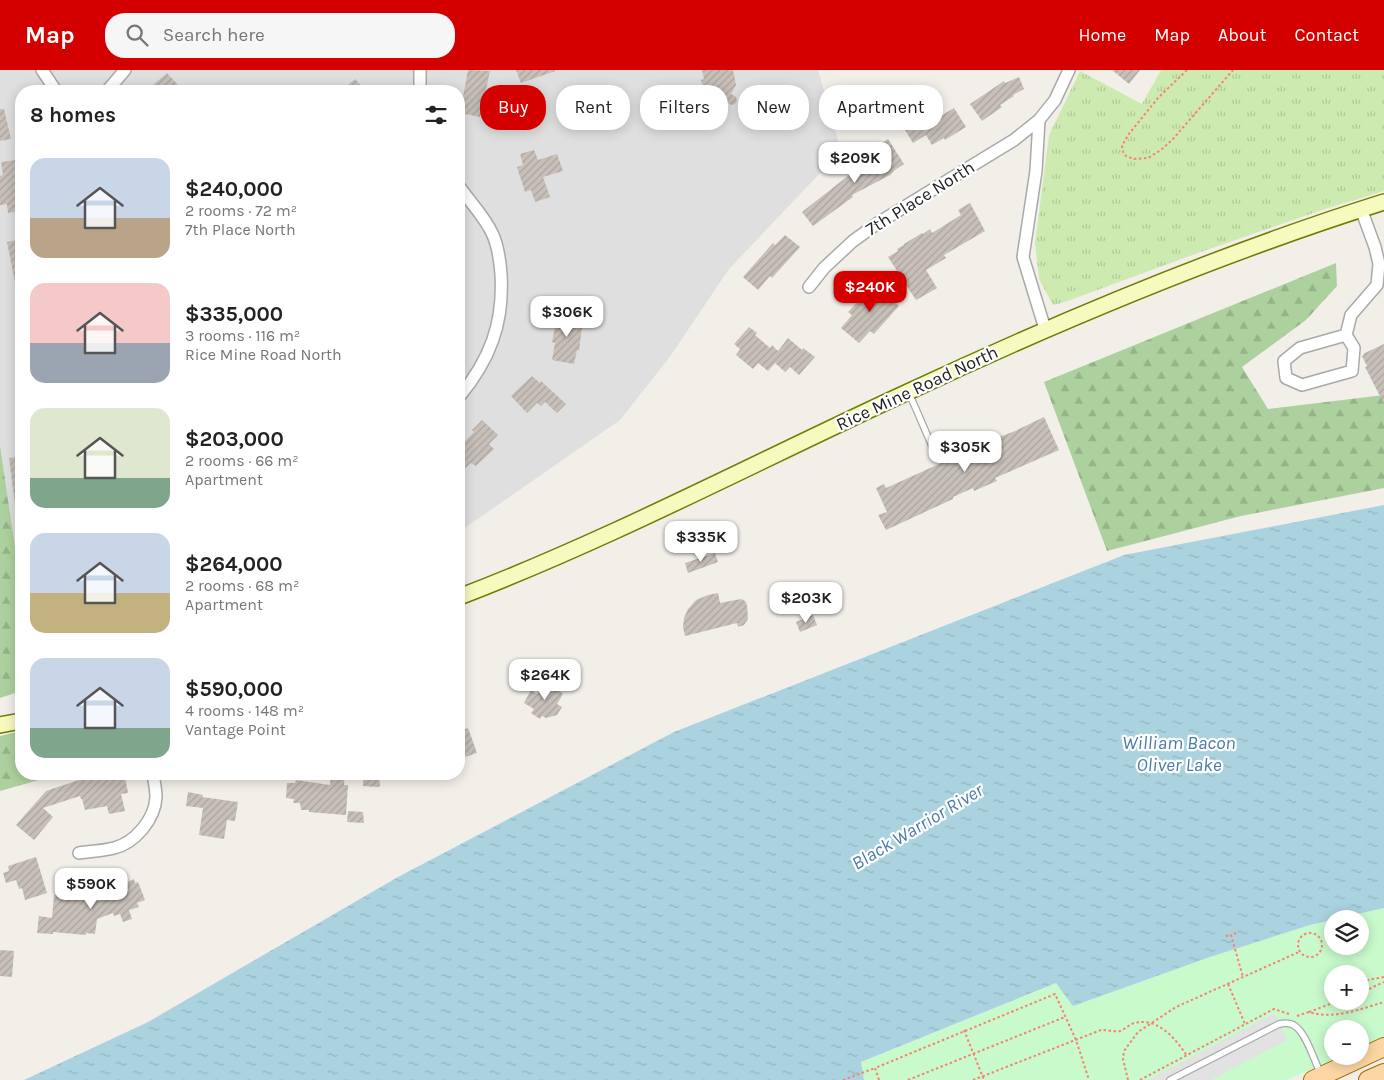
<!DOCTYPE html>
<meta charset="utf-8">
<style>
:root{--surface:#fff;--page:#f6f6f6;--text:#222;--muted:#767676;--accent:#d40000}
body{margin:0;font-family:Karla,sans-serif;background:var(--page);color:var(--text);height:100vh;display:flex;flex-direction:column;font-size:19px;white-space:nowrap}
*{box-sizing:border-box;margin:0}
p{font-size:16px;color:var(--muted)}
.icon{flex:none;width:28px;height:28px;fill:none;stroke:currentColor;stroke-width:2;stroke-linecap:round;stroke-linejoin:round}
.map{position:relative;flex:1;overflow:hidden}
.details{position:absolute;left:15px;top:15px;width:450px;height:695px;display:flex;flex-direction:column;background:var(--surface);border-radius:20px;box-shadow:0 2px 12px #0003}
.details>*{flex:none}
.banner{position:absolute;left:480px;top:15px;width:475px;height:45px;display:flex;gap:10px}
.buttons{position:absolute;left:1324px;top:840px;display:grid;gap:10px}
.buttons a{display:grid;place-items:center;width:45px;height:45px;border-radius:50%;background:var(--surface);box-shadow:0 2px 12px #0003;font-size:25px}
.price{position:absolute;translate:-50% -42px;padding:0 11px;border-radius:10px;background:#fff;color:#222;font-size:16px;line-height:32px;filter:drop-shadow(0 1px 2px #0008)}
.price::after{content:'';position:absolute;left:50%;top:30px;width:15px;height:11px;margin-left:-8px;background:inherit;clip-path:polygon(0 0,100% 0,50% 100%)}
.price.current{background:var(--accent);color:#fff}
ul{padding:0;list-style:none}
li{display:flex;align-items:center;gap:15px;height:125px;padding:0 15px}
li span{display:grid;place-items:center;flex:none;width:140px;height:100px;border-radius:15px;color:#555}
li>.icon{margin-inline-start:auto}
span .icon{width:60px;height:60px;fill:#fffc;stroke-width:1}
li b{font-size:21px}
h2{display:flex;justify-content:space-between;align-items:center;height:60px;padding:0 15px;font-size:21px}
.tag{padding:0 18px;border-radius:20px;background:var(--surface);box-shadow:0 2px 12px #0003;font-size:18px;line-height:45px}
.tag.current{background:var(--accent);color:#fff}
header{display:flex;align-items:center;gap:30px;box-sizing:border-box;height:70px;padding:0 25px;background:var(--accent);color:#fff}
header strong{font-size:24px}
nav{display:flex;gap:28px;margin-inline-start:auto;font-size:18px}
.search{width:350px;height:45px;background:var(--page);display:flex;align-items:center;gap:12px;box-sizing:border-box;padding:0 18px;border-radius:20px;color:var(--muted);font-size:19px}
.map>svg:first-child{display:block}
.residential{fill:#e0dfdf}
.grass{fill:url(#grass-tufts)}
.forest{fill:url(#forest-firs)}
.park{fill:#c8facc;fill-rule:evenodd}
.parking{fill:#e2e2e2}
.water{fill:url(#water-ripples)}
.building{fill:url(#building-hatch)}
.lines{fill:none;stroke-linecap:round;stroke-linejoin:round}
.lane-casing{stroke:#a9a9a9;stroke-width:8}
.street-casing{stroke:#a9a9a9;stroke-width:14}
.secondary-casing{stroke:#707d05;stroke-width:18}
.primary-casing{stroke:#a06b00;stroke-width:20}
.path{stroke:#fa8072;stroke-width:2;stroke-dasharray:2.5 2.5;stroke-linecap:butt}
.lane{stroke:#fff;stroke-width:5.5}
.street{stroke:#fff;stroke-width:11}
.secondary{stroke:#f7fabf;stroke-width:15}
.primary{stroke:#fcd6a4;stroke-width:18}
.labels{text-anchor:middle;stroke-width:4.5;stroke-linejoin:round;paint-order:stroke}
.street-label{font-size:18px;fill:#222;stroke:#fff}
.water-label{font-size:19px;font-style:italic;fill:#4a7aab;stroke:#fff}
</style>
<header>
<strong>Map</strong>
<div class="search"><svg class="icon" aria-label="search" viewBox="0 0 24 24"><circle cx="10" cy="10" r="6"/><path d="M15 15l6 6"/></svg>Search here</div>
<nav><a>Home</a><a>Map</a><a>About</a><a>Contact</a></nav>
</header>
<div class="map">
<svg width="1384" height="1010" viewBox="0 0 1384 1010">
<defs>
<pattern id="grass-tufts" width="24" height="20" patternUnits="userSpaceOnUse" patternTransform="scale(1.25)"><rect width="24" height="20" fill="#cdebb0"/><path d="M3 7l-1-3M5 7V3M7 7l1-3M15 17l-1-3M17 17v-4M19 17l1-3" fill="none" stroke="#b0c997"/></pattern>
<pattern id="forest-firs" width="22" height="20" patternUnits="userSpaceOnUse" patternTransform="scale(1.25)"><rect width="22" height="20" fill="#add19e"/><path d="M5 1l3.5 6h-7zM16 11l3.5 6h-7z" fill="#95b388"/></pattern>
<pattern id="water-ripples" width="26" height="14" patternUnits="userSpaceOnUse" patternTransform="scale(1.25)"><rect width="26" height="14" fill="#aad3df"/><path d="M2 4q2-2 4 0t4 0M15 11q2-2 4 0t4 0" fill="none" stroke="#92b5bf"/></pattern>
<pattern id="building-hatch" width="6" height="6" patternUnits="userSpaceOnUse" patternTransform="scale(1.25)"><rect width="6" height="6" fill="#c7bfb8"/><path d="M-1 1l2-2M0 6l6-6M5 7l2-2" fill="none" stroke="#aba49e"/></pattern>
</defs>
<rect width="100%" height="100%" fill="#f2efe9"/>
<polygon class="residential" points="0,0 818,0 841,81 729,199 669,288 620,350 459,462 459,21 21,21 21,518 0,375"/>
<polygon class="grass" points="1161,0 1384,0 1384,121 1325,139 1195,184 1062,233 1053,235 1039,209 1035,173 1049,65 1080,1 1142,34"/>
<g class="forest">
<polygon points="1336,193 1337,216 1306,250 1242,297 1268,339 1384,325 1384,418 1241,446 1107,481 1044,312"/>
<polygon points="0,375 21,518 21,621 0,628"/>
<polygon points="21,661 21,704 60,704 0,721 0,666"/>
</g>
<path class="park" d="M1384,838V968L1360,979V959H1332V986H1342L1287,1010H864L861,992L1057,913L1073,936L1210,887L1310,855L1332,850V876H1360V849H1338ZM1332,904H1360V931H1332Z"/>
<polygon class="parking" points="1275,943 1287,970 1211,1010 1148,1010"/>
<polygon class="water" points="1384,435 1384,838 1310,855 1210,887 1073,936 1056,913 861,992 864,1010 24,1010 148,952 398,807 674,662 1124,485"/>
<g class="building">
<polygon points="468,0 490,1 480,47 460,43"/>
<polygon points="516,0 555,0 555,1 521,13"/>
<polygon points="702,0 733,0 736,15 731,24 736,27 737,31 735,34 731,35 728,33 718,36 717,31 708,33 701,10 704,9"/>
<polygon points="1112,0 1140,0 1129,14"/>
<polygon points="167,3 179,16 173,21 159,21 153,15"/>
<polygon points="1019,7 1024,19 1013,25 1014,26 1000,35 1002,37 982,51 970,34 1004,11 1005,13"/>
<polygon points="355,9 366,21 341,21"/>
<polygon points="954,38 966,57 945,70 944,68 932,75 926,65 913,73 905,60 920,51 924,56"/>
<polygon points="0,39 4,39 11,69 0,71"/>
<polygon points="888,69 904,94 895,100 890,105 852,125 853,127 813,156 802,142 853,102 883,85 878,75"/>
<polygon points="534,80 538,90 557,84 563,101 543,107 550,127 535,132 531,120 525,122 517,97 523,95 520,84"/>
<polygon points="16,90 18,111 21,111 21,141 8,143 7,134 0,135 0,106 3,105 1,92"/>
<polygon points="970,133 985,161 944,185 946,188 926,200 937,218 916,230 888,187 898,181 897,179 904,175 904,174 922,163 923,164 930,159 932,163 961,145 958,140"/>
<polygon points="785,165 800,177 772,208 770,206 758,220 743,207 773,173 775,175"/>
<polygon points="21,169 21,222 17,222 7,172"/>
<polygon points="877,213 892,225 889,228 899,236 874,264 870,261 859,273 841,258 852,245 848,242 860,229 858,227 865,219 868,222"/>
<polygon points="558,242 576,245 575,247 583,249 579,281 577,280 574,294 552,290 555,273 552,272"/>
<polygon points="749,257 757,263 755,265 770,278 772,275 778,281 788,268 802,280 803,278 815,287 799,305 790,297 785,302 775,293 768,301 758,293 753,299 736,285 740,279 734,274"/>
<polygon points="1384,274 1384,334 1365,297 1367,296 1362,286 1364,285 1363,284"/>
<polygon points="532,306 540,313 541,311 566,334 557,343 545,332 541,336 537,333 527,343 511,326"/>
<polygon points="1044,347 1059,380 995,408 997,411 974,421 973,418 953,427 953,429 886,460 878,445 887,442 876,418 884,414 886,418 950,389 964,383 963,381 1015,361"/>
<polygon points="482,350 498,365 489,374 494,379 476,396 471,393 464,399 459,393 459,377 474,362 472,360"/>
<polygon points="21,386 21,441 16,441 9,388"/>
<polygon points="715,483 718,492 688,503 685,493"/>
<polygon points="718,523 720,533 741,529 745,531 747,535 748,549 744,555 738,557 737,553 685,566 683,557 684,548 688,539 696,530 708,525"/>
<polygon points="813,545 817,555 800,562 796,552"/>
<polygon points="547,610 563,624 557,634 562,637 557,645 546,648 542,646 540,649 531,643 534,639 524,633 531,620 537,624"/>
<polygon points="468,658 477,683 459,689 459,662"/>
<polygon points="104,704 113,704 113,709 125,707 128,723 121,724 125,741 109,744 107,736 85,740 82,729 81,729 80,726 43,738 53,747 34,770 16,755 46,721 79,710 79,709"/>
<polygon points="331,704 345,704 344,715 348,715 346,745 309,742 309,740 301,740 300,733 293,733 294,729 286,728 287,713 295,713 296,710 330,715"/>
<polygon points="363,704 379,704 380,716 378,717 363,716"/>
<polygon points="188,722 203,725 202,727 238,732 235,751 227,750 224,769 199,765 203,738 186,736"/>
<polygon points="348,741 363,742 364,753 347,752"/>
<polygon points="36,787 47,823 25,830 22,818 19,819 16,810 6,813 3,803 9,801 8,796"/>
<polygon points="134,809 135,813 138,812 145,830 137,833 139,837 129,840 132,849 123,852 120,844 114,846 113,843 97,849 95,864 86,863 86,865 53,862 53,864 37,863 39,846 52,848 54,825 101,831 99,826 111,822 110,819"/>
<polygon points="0,880 14,881 12,907 0,906"/>
</g>
<g class="lines">
<defs>
<g id="lane">
<polyline points="909,323 932,376"/>
<path d="M1170,1010L1279,954C1284,953 1290,952 1295,956C1306,963 1315,992 1321,1005"/>
</g>
<g id="street">
<polyline points="42,0 56,21"/>
<polyline points="420,0 420,21"/>
<polyline points="107,21 125,0"/>
<polyline points="1039,50 1036,101 1023,187 1045,259"/>
<path d="M459,116C469,131 484,146 492,163C498,175 500,191 501,204C504,253 490,290 459,327"/>
<polyline points="809,217 824,198 853,171 878,153 1014,70 1039,50 1055,30 1069,0"/>
<polyline points="1346,265 1354,278 1352,301 1302,315 1286,308 1284,291 1300,278 1346,265 1351,245 1377,215 1379,194 1375,177 1361,139"/>
<path d="M79,783C91,781 103,781 114,778C135,773 155,749 156,727C156,719 154,711 153,704"/>
</g>
<g id="secondary">
<path d="M459,527C613,468 760,390 910,321C1064,249 1222,183 1384,132"/>
<polyline points="0,655 21,651"/>
</g>
<g id="primary">
<polyline points="1313,1010 1384,977"/>
<polyline points="1368,1010 1384,1003"/>
</g>
</defs>
<use href="#lane" class="lane-casing"/>
<use href="#street" class="street-casing"/>
<use href="#secondary" class="secondary-casing"/>
<use href="#primary" class="primary-casing"/>
<g class="path">
<polyline points="1187,0 1158,28 1128,65 1122,76 1123,82 1126,86 1134,89 1148,88 1161,80 1173,69 1233,0"/>
<circle cx="1310" cy="875" r="12"/>
<polyline points="1236,863 1231,865 1243,907"/>
<polyline points="1226,866 1231,865"/>
<polyline points="1228,914 1245,954"/>
<polyline points="1364,921 1362,911 1384,907"/>
<polyline points="1360,923 1384,912"/>
<polyline points="1309,942 1338,931"/>
<path d="M1297,946L1309,942C1333,950 1361,939 1384,932"/>
<polyline points="964,960 984,1010"/>
<polyline points="843,1010 875,998"/>
<polyline points="879,1010 875,998 1055,924 1076,970 1089,1010"/>
<polyline points="908,1010 1065,947"/>
<path d="M973,1010L1101,960C1106,960 1115,962 1120,961C1125,959 1129,955 1134,953C1158,947 1176,969 1187,986"/>
<polyline points="1128,1010 1123,989 1124,981 1138,962 1176,937 1299,882"/>
<polyline points="1140,1010 1274,939 1289,944"/>
</g>
<use href="#lane" class="lane"/>
<use href="#street" class="street"/>
<use href="#secondary" class="secondary"/>
<use href="#primary" class="primary"/>
</g>
<g class="labels">
<g class="street-label">
<text transform="translate(920 128) rotate(-32)" y="6">7th Place North</text>
<text transform="translate(917 318) rotate(-25)" y="6">Rice Mine Road North</text>
</g>
<g class="water-label">
<text x="1179" y="679">William Bacon<tspan x="1179" dy="22">Oliver Lake</tspan></text>
<text transform="translate(917 756) rotate(-31)" y="7">Black Warrior River</text>
</g>
</g>
</svg>
<div class="buttons">
<a><svg class="icon" aria-label="layers" viewBox="0 0 24 24"><path d="M12 4l9 5-9 5-9-5zM3 14l9 5 9-5"/></svg></a>
<a>+</a>
<a>−</a>
</div>
<b class="price" style="left:855px;top:114px">$209K</b>
<b class="price current" style="left:870px;top:243px">$240K</b>
<b class="price" style="left:567px;top:268px">$306K</b>
<b class="price" style="left:965px;top:403px">$305K</b>
<b class="price" style="left:701px;top:493px">$335K</b>
<b class="price" style="left:806px;top:554px">$203K</b>
<b class="price" style="left:545px;top:631px">$264K</b>
<b class="price" style="left:91px;top:840px">$590K</b>
<div class="banner">
<a class="tag current">Buy</a>
<a class="tag">Rent</a>
<a class="tag">Filters</a>
<a class="tag">New</a>
<a class="tag">Apartment</a>
</div>
<section class="details">
<h2>8 homes<svg class="icon" aria-label="filters" viewBox="0 0 24 24"><path d="M4 7h16M4 17h16"/><circle cx="9" cy="7" r="2"/><circle cx="15" cy="17" r="2"/></svg></h2>
<ul>
<li><span style="background:linear-gradient(#c9d6e8 60%,#b9a48a 0)"><svg class="icon" aria-label="home" viewBox="0 0 24 24"><path d="M3 11l9-7 9 7M6 9v11h12V9"/></svg></span><div><b>$240,000</b><p>2 rooms · 72 m²</p><p>7th Place North</p></div></li>
<li><span style="background:linear-gradient(#f6c9c9 60%,#9aa5b1 0)"><svg class="icon" aria-label="home" viewBox="0 0 24 24"><path d="M3 11l9-7 9 7M6 9v11h12V9"/></svg></span><div><b>$335,000</b><p>3 rooms · 116 m²</p><p>Rice Mine Road North</p></div></li>
<li><span style="background:linear-gradient(#dfe7d0 70%,#7fa58c 0)"><svg class="icon" aria-label="home" viewBox="0 0 24 24"><path d="M3 11l9-7 9 7M6 9v11h12V9"/></svg></span><div><b>$203,000</b><p>2 rooms · 66 m²</p><p>Apartment</p></div></li>
<li><span style="background:linear-gradient(#c9d6e8 60%,#c2b280 0)"><svg class="icon" aria-label="home" viewBox="0 0 24 24"><path d="M3 11l9-7 9 7M6 9v11h12V9"/></svg></span><div><b>$264,000</b><p>2 rooms · 68 m²</p><p>Apartment</p></div></li>
<li><span style="background:linear-gradient(#c9d6e8 70%,#7fa58c 0)"><svg class="icon" aria-label="home" viewBox="0 0 24 24"><path d="M3 11l9-7 9 7M6 9v11h12V9"/></svg></span><div><b>$590,000</b><p>4 rooms · 148 m²</p><p>Vantage Point</p></div></li>
</ul>
</section>
</div>
